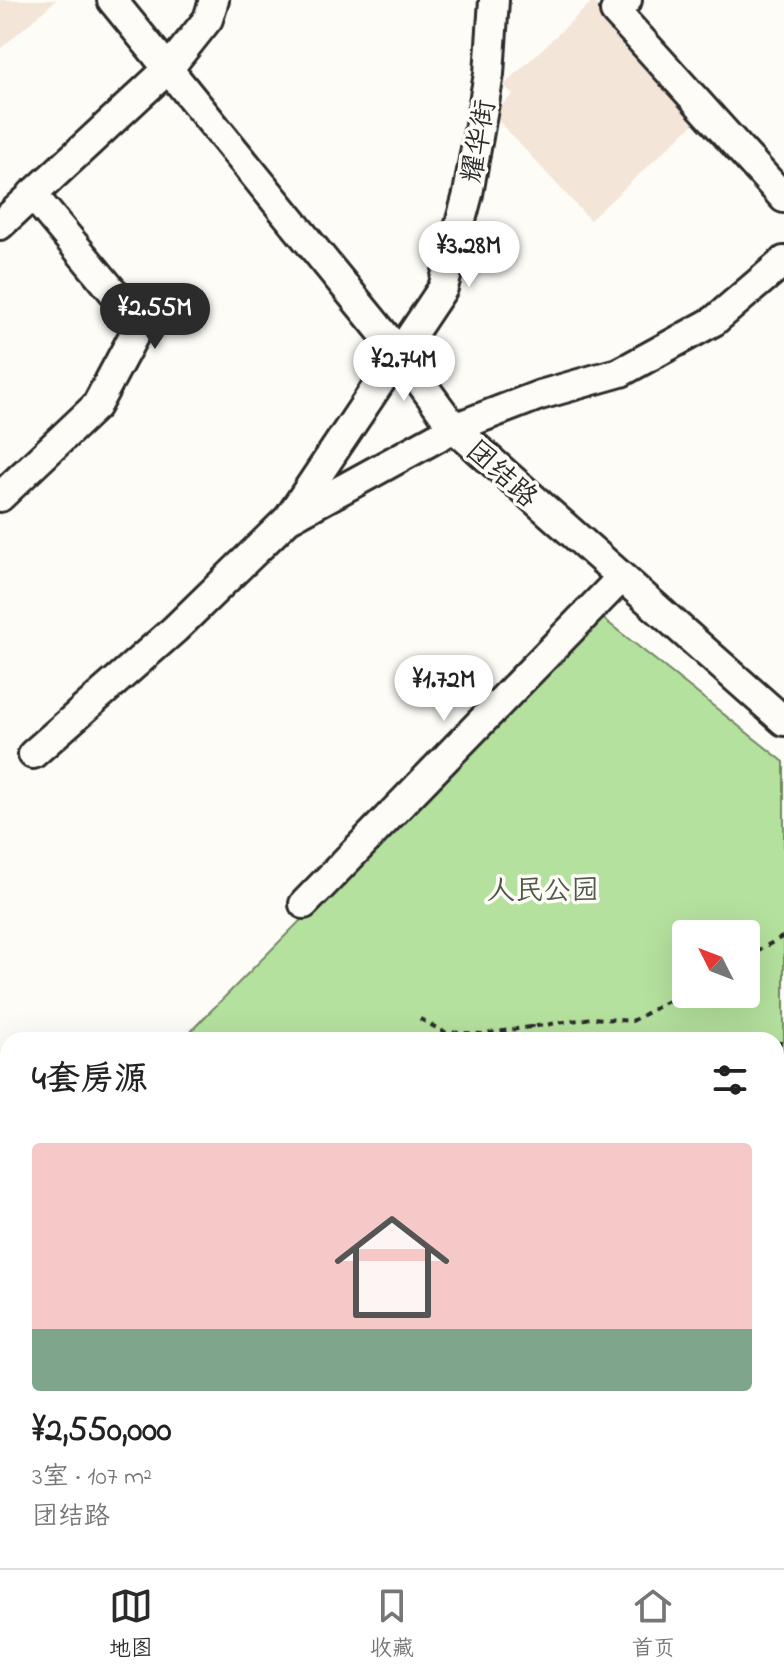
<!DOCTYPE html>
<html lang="zh">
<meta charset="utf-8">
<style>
:root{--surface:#fff;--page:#f2f2f2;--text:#222;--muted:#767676;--line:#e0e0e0;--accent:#2b2b2b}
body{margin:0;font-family:"Indie Flower","LXGW WenKai TC",sans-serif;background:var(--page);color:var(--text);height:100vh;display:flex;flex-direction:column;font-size:30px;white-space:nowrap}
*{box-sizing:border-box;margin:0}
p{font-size:26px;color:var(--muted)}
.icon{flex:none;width:44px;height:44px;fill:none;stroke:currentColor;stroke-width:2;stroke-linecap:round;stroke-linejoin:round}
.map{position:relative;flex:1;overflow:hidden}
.side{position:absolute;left:0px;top:1032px;width:784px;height:536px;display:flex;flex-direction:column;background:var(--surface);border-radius:24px 24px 0 0;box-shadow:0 8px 32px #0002}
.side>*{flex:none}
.needle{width:52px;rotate:312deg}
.tools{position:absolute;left:672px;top:920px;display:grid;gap:16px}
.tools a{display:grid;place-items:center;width:88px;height:88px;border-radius:8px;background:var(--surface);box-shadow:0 8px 32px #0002;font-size:40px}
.price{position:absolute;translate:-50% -68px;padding:0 18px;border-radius:28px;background:#fff;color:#222;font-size:26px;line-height:52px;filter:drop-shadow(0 2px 4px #0008)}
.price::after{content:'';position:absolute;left:50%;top:48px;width:24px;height:18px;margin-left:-12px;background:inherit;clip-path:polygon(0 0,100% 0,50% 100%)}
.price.on{background:var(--accent);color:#fff}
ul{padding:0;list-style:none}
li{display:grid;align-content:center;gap:16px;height:424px;padding:0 32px}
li+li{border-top:2px solid var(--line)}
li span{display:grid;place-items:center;height:248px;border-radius:8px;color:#555}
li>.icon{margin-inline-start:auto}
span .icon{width:144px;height:144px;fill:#fffc;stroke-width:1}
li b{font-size:34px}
h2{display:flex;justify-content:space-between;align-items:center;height:96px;padding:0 32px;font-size:34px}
.menu{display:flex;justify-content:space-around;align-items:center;height:112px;border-top:2px solid var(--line);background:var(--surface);font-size:22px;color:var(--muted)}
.menu a{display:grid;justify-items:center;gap:4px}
.menu .on{color:var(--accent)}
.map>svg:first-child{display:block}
.built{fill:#f3e5d7}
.green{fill:#b5e19e;stroke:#708664;stroke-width:2;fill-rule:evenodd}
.water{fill:#9acdf7;stroke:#6e8ca5;stroke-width:2}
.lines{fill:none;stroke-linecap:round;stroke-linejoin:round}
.minor-casing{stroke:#2b2b2b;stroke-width:34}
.major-casing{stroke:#2b2b2b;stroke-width:42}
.path{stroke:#2b2b2b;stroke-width:4;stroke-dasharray:6 6;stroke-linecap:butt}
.minor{stroke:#fdfcf7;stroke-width:28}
.major{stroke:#f8deab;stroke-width:36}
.labels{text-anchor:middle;stroke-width:7;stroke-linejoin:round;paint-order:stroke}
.street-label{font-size:28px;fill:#2b2b2b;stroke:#fdfcf7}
.park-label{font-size:28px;fill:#4e5848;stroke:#fdfcf7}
</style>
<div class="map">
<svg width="784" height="1568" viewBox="0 0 784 1568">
<rect width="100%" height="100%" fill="#fdfcf7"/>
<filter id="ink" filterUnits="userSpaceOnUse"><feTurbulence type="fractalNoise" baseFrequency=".0125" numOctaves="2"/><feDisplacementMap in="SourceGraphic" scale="16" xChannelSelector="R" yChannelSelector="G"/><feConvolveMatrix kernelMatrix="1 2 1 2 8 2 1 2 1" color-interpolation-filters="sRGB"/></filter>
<g filter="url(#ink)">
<g class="built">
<polygon points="0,0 56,0 0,49"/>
<polygon points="593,1 701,117 590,220 492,114 513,95 504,85"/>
</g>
<path class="green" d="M601,617L784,762V1568H244L236,1560H776V1040H182ZM686,934H746V994H686Z"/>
<polygon class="water" points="776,1098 784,1098 784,1267 776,1269"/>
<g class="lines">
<defs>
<g id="minor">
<polyline points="112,0 400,354 454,428 784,721"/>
<polyline points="627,0 615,11 784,198"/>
<polyline points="0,225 169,68 208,19 214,0"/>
<polyline points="0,497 96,406 140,324 32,194"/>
<polyline points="291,515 443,288 468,194 489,74 494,0"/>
<polyline points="33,754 175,629 288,519 454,428 540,395 621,372 714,321 784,261"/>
<polyline points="304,904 621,578"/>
</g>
<g id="major">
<polyline points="0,1437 8,1445"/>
<polyline points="0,1492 8,1500"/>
<polyline points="70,1560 78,1568"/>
<polyline points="125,1560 133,1568"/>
</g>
</defs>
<use href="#minor" class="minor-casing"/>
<use href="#major" class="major-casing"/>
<g class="path">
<polyline points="746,957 784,936"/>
<polyline points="420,1019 444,1032 483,1034 592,1018 632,1021 686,991"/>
<polyline points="530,1040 532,1025"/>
<polyline points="776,1043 784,1043"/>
<polyline points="776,1082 784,1082"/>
<polyline points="776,1274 784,1272"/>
<polyline points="776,1304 776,1306"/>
<polyline points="776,1433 784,1444"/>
<polyline points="776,1528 784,1519"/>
<polyline points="776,1550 784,1557"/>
<polyline points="345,1560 353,1568"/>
<polyline points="484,1560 492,1568"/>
<polyline points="568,1560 568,1568"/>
<polyline points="505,1568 513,1560"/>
<polyline points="738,1568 746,1560"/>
</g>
<use href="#minor" class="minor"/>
<use href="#major" class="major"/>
</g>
</g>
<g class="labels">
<g class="street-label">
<text transform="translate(477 141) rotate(-80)" y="10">耀华街</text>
<text transform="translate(503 473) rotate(42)" y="10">团结路</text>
</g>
<g class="park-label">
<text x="543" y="899">人民公园</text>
</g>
</g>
</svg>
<div class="tools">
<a><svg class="needle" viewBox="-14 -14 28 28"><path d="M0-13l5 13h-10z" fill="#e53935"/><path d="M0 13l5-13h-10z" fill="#767676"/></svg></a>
</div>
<b class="price" style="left:469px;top:289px">¥3.28M</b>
<b class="price on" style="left:155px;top:351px">¥2.55M</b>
<b class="price" style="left:404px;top:403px">¥2.74M</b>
<b class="price" style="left:444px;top:723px">¥1.72M</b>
<section class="side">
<h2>4套房源<svg class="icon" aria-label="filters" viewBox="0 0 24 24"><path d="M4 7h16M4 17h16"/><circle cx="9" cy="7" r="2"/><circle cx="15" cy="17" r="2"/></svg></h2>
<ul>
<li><span style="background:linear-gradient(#f6c9c9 75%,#7fa58c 0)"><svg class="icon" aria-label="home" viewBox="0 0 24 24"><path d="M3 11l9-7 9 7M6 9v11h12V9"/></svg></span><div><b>¥2,550,000</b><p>3室 · 107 m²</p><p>团结路</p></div></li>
</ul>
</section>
</div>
<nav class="menu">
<a class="on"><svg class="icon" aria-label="map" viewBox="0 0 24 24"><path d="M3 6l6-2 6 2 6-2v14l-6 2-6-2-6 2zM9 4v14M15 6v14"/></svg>地图</a>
<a><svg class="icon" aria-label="saved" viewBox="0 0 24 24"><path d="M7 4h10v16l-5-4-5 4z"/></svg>收藏</a>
<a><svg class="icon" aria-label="home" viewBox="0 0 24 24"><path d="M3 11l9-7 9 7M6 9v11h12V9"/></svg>首页</a>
</nav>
